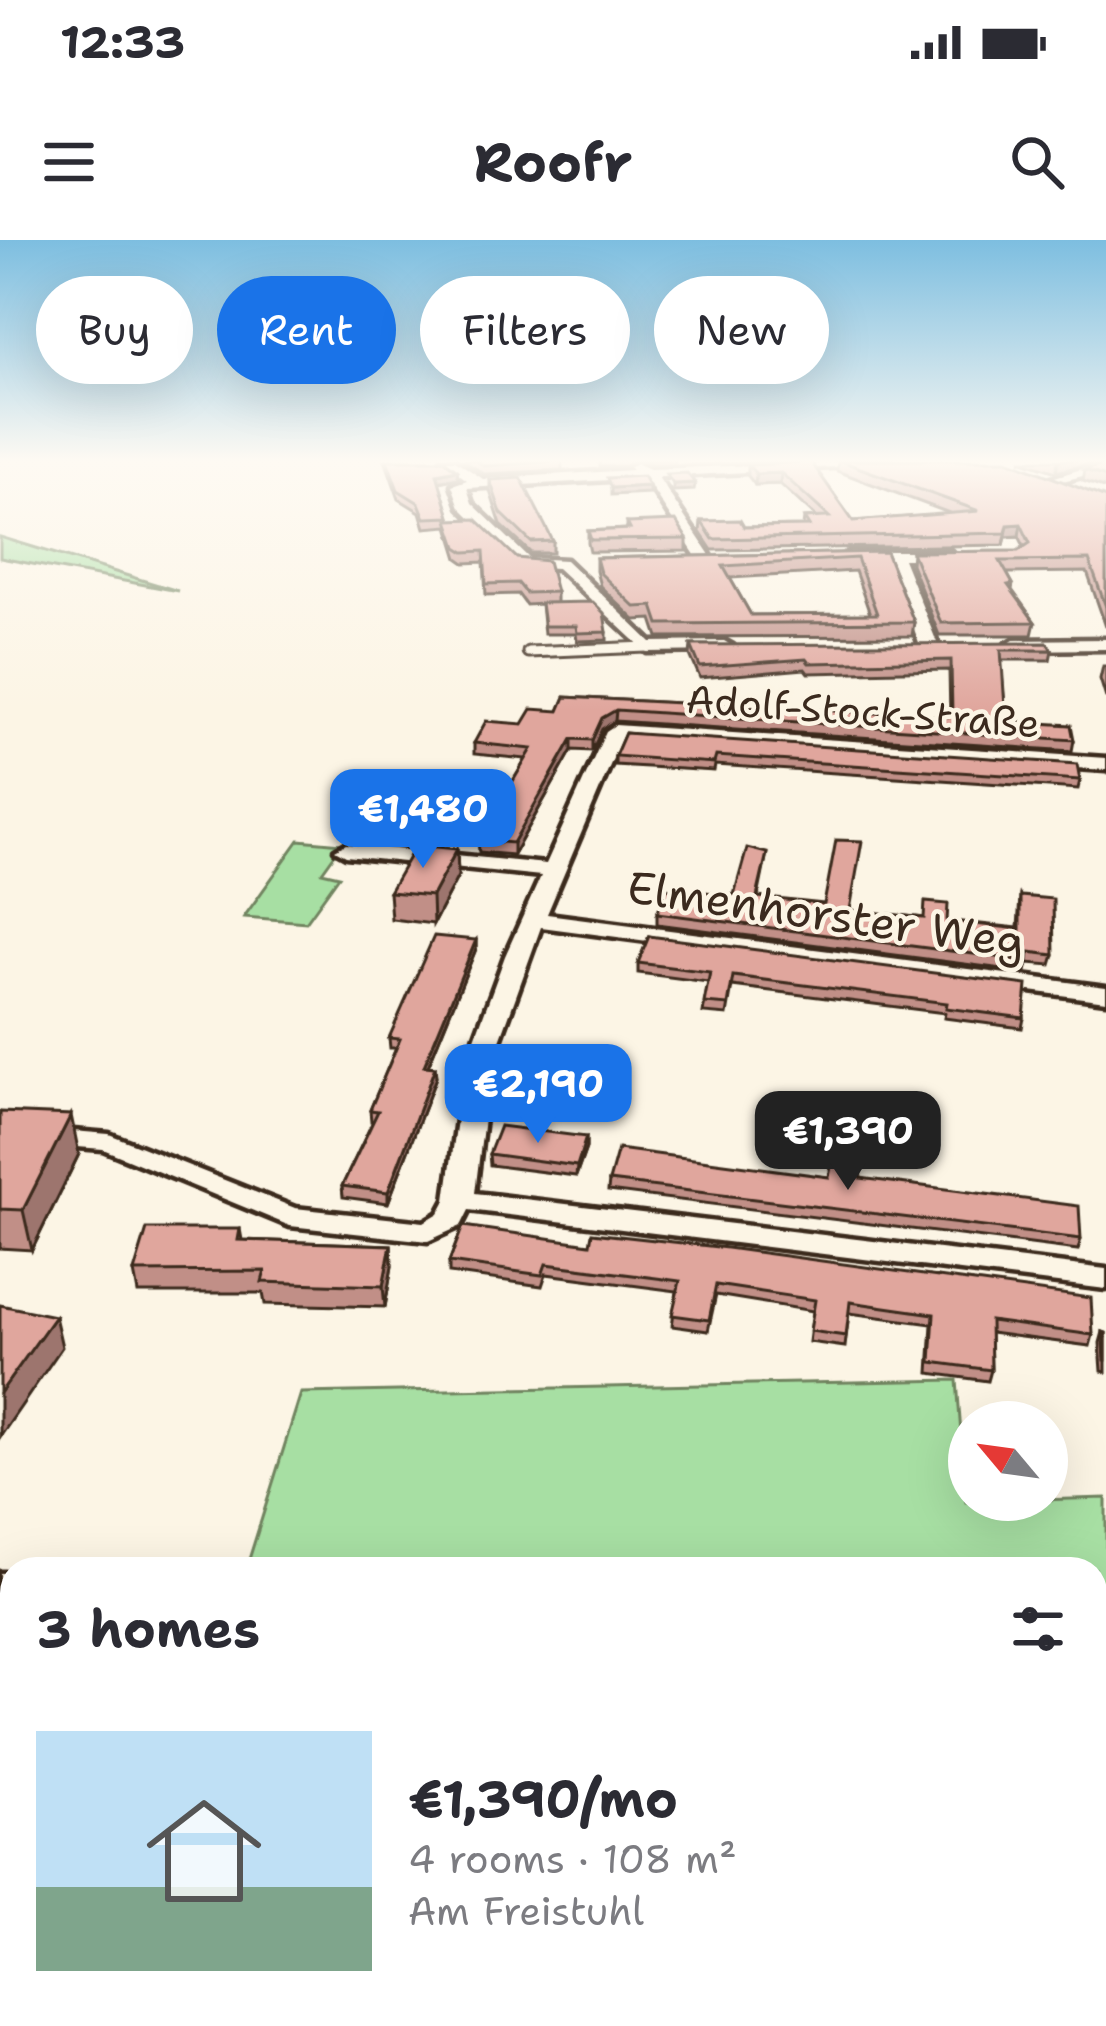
<!DOCTYPE html>
<meta charset="utf-8">
<style>
:root{--surface:#fff;--page:#f7f7f7;--text:#2b2b33;--muted:#7c7c81;--line:#e1e1e2;--accent:#1a73e8}
body{margin:0;font-family:"Shantell Sans",sans-serif;background:var(--page);color:var(--text);height:100vh;display:flex;flex-direction:column;font-size:45px;white-space:nowrap}
*{box-sizing:border-box;margin:0}
p{font-size:39px;color:var(--muted)}
.icon{flex:none;width:66px;height:66px;fill:none;stroke:currentColor;stroke-width:2;stroke-linecap:round;stroke-linejoin:round}
.map{position:relative;flex:1;overflow:hidden}
.drawer{position:absolute;left:0px;top:1317px;width:1107px;height:471px;display:flex;flex-direction:column;background:var(--surface);border-radius:36px 36px 0 0;box-shadow:0 12px 48px #0002}
.drawer>*{flex:none}
.top-card{position:absolute;left:36px;top:36px;width:1035px;height:108px;display:flex;gap:24px}
.needle{width:78px;rotate:299deg}
.tools{position:absolute;left:948px;top:1161px;display:grid;gap:24px}
.tools a{display:grid;place-items:center;width:120px;height:120px;border-radius:50%;background:var(--surface);box-shadow:0 12px 48px #0002;font-size:60px}
.price{position:absolute;translate:-50% -102px;padding:0 27px;border-radius:24px;background:var(--accent);color:#fff;font-size:39px;line-height:78px;filter:drop-shadow(0 3px 6px #0008)}
.price::after{content:'';position:absolute;left:50%;top:72px;width:36px;height:27px;margin-left:-18px;background:inherit;clip-path:polygon(0 0,100% 0,50% 100%)}
.price.on{background:#222;color:#fff}
ul{padding:0;list-style:none}
li{display:flex;align-items:center;gap:36px;height:300px;padding:0 36px}
li+li{border-top:3px solid var(--line)}
li span{display:grid;place-items:center;flex:none;width:336px;height:240px;border-radius:0px;color:#555}
li>.icon{margin-inline-start:auto}
span .icon{width:144px;height:144px;fill:#fffc;stroke-width:1}
li b{font-size:51px}
h2{display:flex;justify-content:space-between;align-items:center;height:144px;padding:0 36px;font-size:51px}
.tag{padding:0 42px;border-radius:54px;background:var(--surface);box-shadow:0 12px 48px #0002;font-size:42px;line-height:108px}
.tag.on{background:var(--accent);color:#fff}
.status{display:flex;justify-content:space-between;align-items:center;height:84px;padding:0 60px;background:var(--surface);direction:ltr}
.status svg{height:33px;fill:currentColor}
header{display:flex;justify-content:space-between;align-items:center;height:156px;padding:0 36px;background:var(--surface);font-size:54px;font-weight:700}
.map>svg:first-child{display:block}
.green{fill:#a7dfa3;stroke:#718460;stroke-width:3}
.lines{fill:none;stroke-linecap:round;stroke-linejoin:round}
.lane-casing{stroke:#3b2a1e;stroke-width:15}
.street-casing{stroke:#3b2a1e;stroke-width:9}
.lane{stroke:#fcf5e5;stroke-width:9}
.street{fill:#fcf5e5;fill-rule:evenodd}
.wall{fill:#c18f87;stroke:#3b2a1e;stroke-width:3;fill-rule:evenodd}
.shaded-wall{fill:#9d746e;stroke:#3b2a1e;stroke-width:3}
.building{fill:#e0a69d;stroke:#3b2a1e;stroke-width:3;fill-rule:evenodd}
.labels{text-anchor:middle;stroke-width:9;stroke-linejoin:round;paint-order:stroke}
.far-street-label{font-size:39px;fill:#3b2a1e;stroke:#fcf5e5}
.street-label{font-size:45px;fill:#3b2a1e;stroke:#fcf5e5}
</style>
<div class="status"><b>12:33</b><svg viewBox="0 0 49 12"><path d="M0 12V9h3v3zM5 12V6h3v6zM10 12V3h3v9zM15 12V0h3v12zM26 1h20v11H26zM47 4h2v5h-2z"/></svg></div>
<header><svg class="icon" aria-label="menu" viewBox="0 0 24 24"><path d="M4 6h16M4 12h16M4 18h16"/></svg>Roofr<svg class="icon" aria-label="search" viewBox="0 0 24 24"><circle cx="10" cy="10" r="6"/><path d="M15 15l6 6"/></svg></header>
<div class="map">
<svg width="1106" height="1786" viewBox="0 0 1106 1786">
<rect width="100%" height="100%" fill="#fcf5e5"/>
<filter id="ink" filterUnits="userSpaceOnUse"><feTurbulence type="fractalNoise" baseFrequency=".00833" numOctaves="2"/><feDisplacementMap in="SourceGraphic" scale="24" xChannelSelector="R" yChannelSelector="G"/><feConvolveMatrix kernelMatrix="1 2 1 2 8 2 1 2 1" color-interpolation-filters="sRGB"/></filter>
<g filter="url(#ink)">
<g class="green">
<polygon points="0,297 178,351 0,318"/>
<polygon points="299,600 342,604 322,632 339,636 306,682 244,677"/>
<polygon points="957,1140 966,1262 1106,1258 1106,1400 1095,1400 1095,1329 246,1329 301,1153"/>
<polygon points="1106,1427 1106,1786 399,1786 399,1776 1095,1776 1095,1428"/>
</g>
<g class="lines">
<defs>
<polyline id="lane" points="528,412 647,407"/>
<g id="street">
<polygon points="441,220 455,220 483,239 632,230 629,227 636,223 650,229 891,220 884,224 658,237 712,318 704,323 699,321 645,238 467,248 472,263 529,318 566,320 651,402 724,401 733,406 724,411 647,412 557,328 520,326 460,267 452,245 467,240"/>
<polygon points="1106,222 1106,230 1051,244 1044,240"/>
<polygon points="950,311 953,314 945,319 903,319 938,405 929,410 920,405 888,320 851,321 843,316 851,311"/>
<polygon points="1106,399 1106,409 1014,410 1005,405 1014,400"/>
<polygon points="615,485 1106,518 1106,530 622,497 547,674 1106,747 1106,761 541,687 490,828 475,953 1106,1029 1106,1049 469,970 461,986 428,1001 290,986 103,909 0,901 0,885 109,894 295,968 424,982 439,973 446,960 464,828 505,716 541,636 346,616 335,610 346,604 546,624 606,491"/>
<rect x="0" y="1333" width="12" height="30"/>
<rect x="1095" y="1399" width="11" height="32"/>
</g>
</defs>
<use href="#lane" class="lane-casing"/>
<use href="#street" class="street-casing"/>
<use href="#lane" class="lane"/>
<use href="#street" class="street"/>
</g>
<g class="wall">
<polygon points="385,220 444,220 457,230 458,238 439,242 451,280 517,318 556,352 556,363 607,392 607,400 577,401 576,394 544,394 541,364 526,365 518,354 486,355 484,322 465,323 458,318 448,286 425,288 420,272 399,259"/>
<polygon points="463,220 562,220 562,230 484,234"/>
<polygon points="599,220 636,220 625,226 600,227"/>
<polygon points="640,220 675,220 675,224 651,224"/>
<polygon points="838,220 1106,258 1106,387 1087,332 1007,333 1013,344 1012,350 1035,382 1032,395 939,395 911,324 912,312 1018,311 1024,306 1019,296 1006,297 1004,305 712,310 700,292 701,281 744,287 803,286 804,278 816,277 780,244 755,245 748,236 748,225 811,222 853,281 952,274 837,231"/>
<polygon points="1020,220 1104,220 1056,232"/>
<polygon points="1106,224 1106,249 1083,241 1085,230"/>
<polygon points="490,240 553,301 553,313 531,313 501,285 490,251"/>
<polygon points="627,283 687,299 687,311 590,312 588,303 588,291 627,289"/>
<path d="M886,312L914,382L912,396L658,397L652,379L635,380L600,346L596,331V318ZM855,331L870,374L751,375L730,338Z"/>
<polygon points="691,405 1052,410 1050,420 1001,420 1006,481 1074,500 1072,511 615,481 602,489 592,511 572,510 513,615 479,612 478,600 526,519 474,514 474,503 559,471 565,457 950,477 949,430 808,433 805,429 700,438 690,415"/>
<polygon points="1103,426 1106,426 1106,458 1100,439"/>
<polygon points="625,493 1080,540 1078,549 715,525 714,531 615,525 615,516"/>
<polygon points="457,609 458,636 433,684 391,679 389,652"/>
<polygon points="767,613 758,657 851,670 1018,688 1020,656 1054,715 1051,725 1028,723 1026,732 657,684 657,673 734,655"/>
<polygon points="649,696 1024,778 1022,788 944,778 945,773 732,746 727,775 703,773 708,742 638,733 638,723"/>
<polygon points="476,700 476,709 428,826 435,827 436,837 388,963 343,957 342,946 373,881 371,881 370,870 396,808 390,808 389,798"/>
<polygon points="0,872 79,914 32,1010 0,1008"/>
<polygon points="586,897 586,908 576,936 490,925 489,914"/>
<polygon points="829,937 861,938 1081,999 1078,1010 608,951 609,941"/>
<polygon points="463,986 1093,1095 1090,1106 990,1093 991,1130 988,1141 929,1133 932,1084 849,1073 845,1107 809,1102 813,1071 716,1055 708,1091 672,1086 677,1051 546,1034 542,1046 449,1033 449,1022"/>
<polygon points="240,989 242,1000 391,1005 392,1026 385,1067 265,1064 263,1053 138,1053 134,1032"/>
<polygon points="1103,1092 1106,1093 1106,1132 1102,1131 1100,1103"/>
</g>
<g class="shaded-wall">
<polygon points="1063,220 1104,220 1056,232 1058,221"/>
<polygon points="457,230 458,238 437,242 437,234"/>
<polygon points="781,233 780,244 755,245 756,234"/>
<polygon points="695,243 694,250 673,251 673,244"/>
<polygon points="649,246 649,253 611,255 611,248"/>
<polygon points="1021,284 1019,296 1006,297 1004,305 1008,285"/>
<polygon points="616,470 615,481 602,489 592,511 592,500 602,478"/>
<polygon points="572,499 572,510 513,615 513,603"/>
<polygon points="457,609 458,636 433,684 432,656"/>
<polygon points="476,700 476,709 424,836 424,826"/>
<polygon points="435,827 436,837 388,963 388,952"/>
<polygon points="71,875 79,914 32,1010 23,970"/>
<polygon points="586,897 586,908 576,936 577,926"/>
<polygon points="391,1005 392,1026 385,1067 383,1046"/>
<polygon points="55,1076 62,1107 0,1197 0,1153"/>
</g>
<g class="building">
<polygon points="387,220 444,220 457,230 437,234 450,277 425,278 419,263 398,250"/>
<polygon points="475,220 562,220 563,221 484,226"/>
<polygon points="838,220 1007,220 1106,258 1106,367 1089,320 1000,321 1013,344 1008,345 1035,382 941,383 912,312 1018,311 1030,303 1021,284 1008,285 1006,293 713,299 701,281 740,280 744,287 809,286 804,278 829,277 781,233 756,234 748,225 811,222 853,281 979,271"/>
<polygon points="1106,224 1106,237 1085,230"/>
<polygon points="687,233 695,243 673,244 666,234"/>
<polygon points="643,236 649,246 611,248 607,238"/>
<polygon points="521,238 553,301 531,302 501,273 490,240"/>
<polygon points="476,279 517,318 548,321 556,352 526,353 518,343 486,344 484,311 465,312 457,307 448,280"/>
<polygon points="676,281 687,299 591,300 588,291 630,289 627,283"/>
<path d="M886,312L914,382L659,384L653,366L635,367L600,333L596,318ZM857,318L877,374L751,375L723,326Z"/>
<polygon points="593,362 604,373 607,392 577,393 576,386 544,386 541,363"/>
<polygon points="1047,403 1052,410 1001,410 1006,481 1071,485 1074,500 616,470 602,478 592,500 572,499 513,603 478,600 532,509 474,503 486,481 523,484 532,469 559,471 565,457 952,477 951,420 809,423 806,419 700,427 691,405"/>
<polygon points="625,493 1077,524 1080,540 716,516 714,523 615,516"/>
<polygon points="836,600 862,601 850,670 924,678 925,662 948,664 947,681 1020,689 1020,656 1053,659 1054,715 1029,712 1028,721 657,673 667,648 734,655 747,608 767,613 757,657 824,664"/>
<polygon points="416,605 457,609 432,656 389,652"/>
<polygon points="434,696 476,700 424,826 435,827 388,952 342,946 378,871 370,870 400,799 389,798"/>
<polygon points="649,696 1027,745 1024,778 946,768 947,763 733,736 728,765 704,763 710,732 638,723"/>
<polygon points="0,872 71,875 23,970 0,969"/>
<polygon points="500,886 586,897 577,926 489,914"/>
<polygon points="618,909 829,937 834,911 864,916 860,938 1079,966 1081,999 609,941"/>
<polygon points="463,986 590,1004 592,993 727,1008 1091,1058 1093,1095 990,1081 991,1130 931,1122 934,1074 850,1062 846,1096 810,1091 815,1060 716,1045 709,1080 672,1075 680,1041 546,1024 542,1035 449,1022"/>
<polygon points="147,989 240,989 238,1000 391,1005 383,1046 262,1042 265,1031 134,1032"/>
<polygon points="0,1065 55,1076 0,1153"/>
<polygon points="1103,1092 1106,1093 1106,1120 1105,1120"/>
</g>
</g>
<linearGradient id="sky" x2="0" y2="1"><stop stop-color="#7dbee0"/><stop offset="0.47" stop-color="#fefaf3"/><stop offset="1" stop-color="#fefaf3" stop-opacity="0"/></linearGradient>
<rect width="1106" height="470" fill="url(#sky)"/>
<g class="labels">
<g class="far-street-label">
<text transform="translate(863 471) rotate(4)" y="14">Adolf-Stock-Straße</text>
</g>
<g class="street-label">
<text transform="translate(826 674) rotate(8)" y="16">Elmenhorster Weg</text>
</g>
</g>
</svg>
<div class="tools">
<a><svg class="needle" viewBox="-14 -14 28 28"><path d="M0-13l5 13h-10z" fill="#e53935"/><path d="M0 13l5-13h-10z" fill="#7c7c81"/></svg></a>
</div>
<b class="price" style="left:423px;top:631px">€1,480</b>
<b class="price" style="left:538px;top:906px">€2,190</b>
<b class="price on" style="left:848px;top:953px">€1,390</b>
<div class="top-card">
<a class="tag">Buy</a>
<a class="tag on">Rent</a>
<a class="tag">Filters</a>
<a class="tag">New</a>
</div>
<section class="drawer">
<h2>3 homes<svg class="icon" aria-label="filters" viewBox="0 0 24 24"><path d="M4 7h16M4 17h16"/><circle cx="9" cy="7" r="2"/><circle cx="15" cy="17" r="2"/></svg></h2>
<ul>
<li><span style="background:linear-gradient(#bfe0f5 65%,#7fa58c 0)"><svg class="icon" aria-label="home" viewBox="0 0 24 24"><path d="M3 11l9-7 9 7M6 9v11h12V9"/></svg></span><div><b>€1,390/mo</b><p>4 rooms · 108 m²</p><p>Am Freistuhl</p></div></li>
</ul>
</section>
</div>
